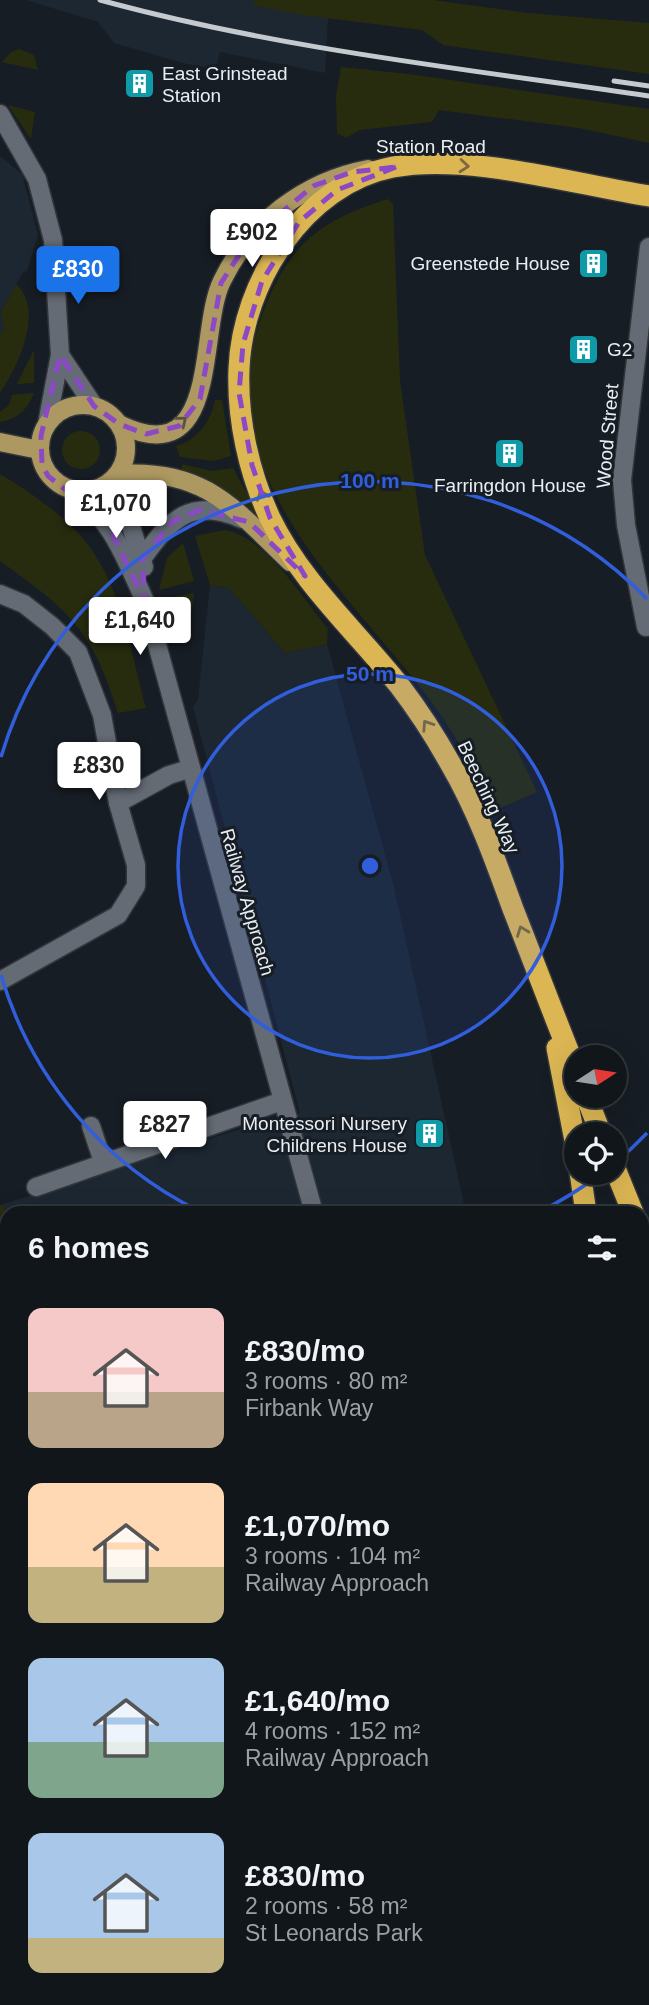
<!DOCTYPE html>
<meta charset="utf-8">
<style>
:root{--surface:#11161b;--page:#1a1f24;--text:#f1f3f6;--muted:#9c9fa3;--line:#30353a;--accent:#1a73e8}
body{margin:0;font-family:Helvetica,sans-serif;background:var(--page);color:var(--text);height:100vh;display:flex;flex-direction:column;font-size:26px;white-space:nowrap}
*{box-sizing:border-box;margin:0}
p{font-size:23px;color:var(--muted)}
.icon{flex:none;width:38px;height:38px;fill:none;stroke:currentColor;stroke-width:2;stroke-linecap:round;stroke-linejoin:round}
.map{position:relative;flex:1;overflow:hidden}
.panel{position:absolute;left:0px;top:1206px;width:649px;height:800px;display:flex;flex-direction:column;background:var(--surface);border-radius:21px 21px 0 0;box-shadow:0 7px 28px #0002,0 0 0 2px var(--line)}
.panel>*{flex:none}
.needle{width:46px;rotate:78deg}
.fabs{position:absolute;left:564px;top:1045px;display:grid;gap:14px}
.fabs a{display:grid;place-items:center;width:63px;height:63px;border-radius:50%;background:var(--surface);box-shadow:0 7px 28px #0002,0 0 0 2px var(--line);font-size:35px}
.price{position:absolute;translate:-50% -60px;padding:0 16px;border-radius:7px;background:#fff;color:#222;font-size:23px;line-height:46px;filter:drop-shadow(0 2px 4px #0008)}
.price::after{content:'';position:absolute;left:50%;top:42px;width:21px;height:16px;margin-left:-10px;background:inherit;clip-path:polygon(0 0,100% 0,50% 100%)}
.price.active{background:var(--accent);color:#fff}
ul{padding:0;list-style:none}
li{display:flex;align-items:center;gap:21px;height:175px;padding:0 28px}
li span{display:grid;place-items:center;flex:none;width:196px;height:140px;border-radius:14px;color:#555}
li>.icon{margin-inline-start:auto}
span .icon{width:84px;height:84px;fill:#fffc;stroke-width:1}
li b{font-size:30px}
h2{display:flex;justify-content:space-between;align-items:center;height:84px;padding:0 28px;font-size:30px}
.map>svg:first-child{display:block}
.built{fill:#1c2732}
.green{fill:#272c0f}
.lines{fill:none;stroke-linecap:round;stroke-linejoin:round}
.minor-casing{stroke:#32363b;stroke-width:21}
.major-casing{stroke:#32363b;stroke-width:21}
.highway-casing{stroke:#32363b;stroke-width:24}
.minor{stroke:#646b74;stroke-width:18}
.major{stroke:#ac9860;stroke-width:18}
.highway{stroke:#dcb653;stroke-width:21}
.rail{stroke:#c5cacf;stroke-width:5}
.oneway{stroke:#7a6a3c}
.oneway2{stroke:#5a543f}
.marked{fill:none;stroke:#8c49c7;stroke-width:5;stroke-dasharray:14 9;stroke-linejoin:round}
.ring{fill:none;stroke:#315edb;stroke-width:3.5}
.labels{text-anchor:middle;stroke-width:6;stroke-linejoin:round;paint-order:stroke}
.poi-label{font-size:19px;fill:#e9eef3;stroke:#171d24;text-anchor:start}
.street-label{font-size:19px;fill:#e9eef3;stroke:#171d24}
.centre{fill:#315edb;stroke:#171d24;stroke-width:3.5}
.ring-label{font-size:21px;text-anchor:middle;font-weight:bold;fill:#315edb;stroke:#171d24;stroke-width:6;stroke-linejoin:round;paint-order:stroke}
</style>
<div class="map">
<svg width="649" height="2005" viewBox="0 0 649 2005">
<rect width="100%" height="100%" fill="#171d24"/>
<g class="built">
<polygon points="26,0 329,0 325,73 220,52 215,70 183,63 114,43 98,22"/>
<polygon points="0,156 22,174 38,235 27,271 23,272 1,311 4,328 0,335"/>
<polygon points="210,585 229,588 285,653 327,644 394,887 466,1213 7,1213 3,1204 263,1122 300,1113 193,707 198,699"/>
<polygon points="649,1672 649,2005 360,2005 365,1998 642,1998 642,1683"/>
</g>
<g class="green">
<polygon points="254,0 433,0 528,13 649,23 649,74 443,45 422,30 302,15 253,5"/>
<polygon points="19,49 34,55 38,70 2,62 11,52"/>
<polygon points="341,67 409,74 649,109 649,143 579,128 439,110 432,122 360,130 346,138 337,133 336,96"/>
<polygon points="8,105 35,112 31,139"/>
<path d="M388,199L393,204L400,381L425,555L537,792L496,810C475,770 452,728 424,692C337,579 200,467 266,305C292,241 324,219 388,199Z"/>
<path d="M16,284C45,310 18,367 0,393V335L4,328L1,312Z"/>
<polygon points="34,350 34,383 17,384"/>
<path d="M34,393C27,410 19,418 0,422V412L9,405L12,395Z"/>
<path d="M215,400H222L231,456L214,461L180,457L176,446C198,440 211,421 215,400Z"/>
<circle cx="81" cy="450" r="19"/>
<polygon points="182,464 211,471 233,468 260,518 257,521 224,489 182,470"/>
<path d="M0,474C27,490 56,510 78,533C121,578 130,651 146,708L118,713C92,629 70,611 0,561Z"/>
<polygon points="139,487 158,489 164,511 148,526 145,526 135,494"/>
<path d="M225,530C264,536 304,599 328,629L327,644L285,653L229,588L210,585L195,536Z"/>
<polygon points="183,543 194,581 159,590 167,558"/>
<polygon points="194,593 189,630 165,620 161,599"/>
<polygon points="3,1204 7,1213 7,1514 0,1503 0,1205"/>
</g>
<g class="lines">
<defs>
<g id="minor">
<polyline points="0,114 37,179 53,240 60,355 47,424"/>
<polyline points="60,355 94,406"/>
<polyline points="115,477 144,567"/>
<path d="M72,491C112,519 125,558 145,601L314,1213"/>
<path d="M142,559C171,518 191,497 242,519"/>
<polyline points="0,594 24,604 52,626 78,652 102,715 118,803 136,865 136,886 118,915 0,981"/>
<polyline points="646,627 626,525 622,480 649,247"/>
<polyline points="118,803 169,775 189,769"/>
<polyline points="91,1126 103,1162"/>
<polyline points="36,1187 282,1101"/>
<polyline points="0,1541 7,1553"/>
<polyline points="642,1633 649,1621"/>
<polyline points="259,1998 260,2005"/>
<polyline points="498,2005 500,1998"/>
</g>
<g id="major">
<circle cx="83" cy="448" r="43"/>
<path d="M119,424C222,474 197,331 222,281C250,223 304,181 368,169"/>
<polyline points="0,442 39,450"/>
<path d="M118,474C204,468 233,507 290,562"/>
</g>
<g id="highway">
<polyline points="557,1048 576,1146"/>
<path d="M576,1070C554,1016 534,962 513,909C495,859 477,809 450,763C435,736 418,710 399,685C355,630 301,582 270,518C249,473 237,419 239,369C242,283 304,184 393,167C468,153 573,184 649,196"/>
<polyline points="586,1096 601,1134"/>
<polyline points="614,1166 633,1213"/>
<polyline points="580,1172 586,1213"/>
<polyline points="642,1237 649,1254"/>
<polyline points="642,1509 649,1511"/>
</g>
</defs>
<use href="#minor" class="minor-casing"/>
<use href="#major" class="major-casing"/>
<use href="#highway" class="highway-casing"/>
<use href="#minor" class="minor"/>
<use href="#major" class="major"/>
<use href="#highway" class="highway"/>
<g class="rail">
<path d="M100,0C279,49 466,69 649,96"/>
<polyline points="614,81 649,86"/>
</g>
</g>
<defs><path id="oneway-chevron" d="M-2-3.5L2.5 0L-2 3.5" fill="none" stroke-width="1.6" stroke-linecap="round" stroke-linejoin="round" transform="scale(1.75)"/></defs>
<g class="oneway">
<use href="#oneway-chevron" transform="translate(464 166) rotate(5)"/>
<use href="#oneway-chevron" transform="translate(262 495) rotate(-110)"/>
<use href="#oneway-chevron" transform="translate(427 725) rotate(-123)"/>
<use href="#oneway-chevron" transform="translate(522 931) rotate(-111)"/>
</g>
<use class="oneway2" href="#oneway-chevron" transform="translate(182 421) rotate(-39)"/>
<path class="marked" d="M396,167L337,190L299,222L262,281L243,344L239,393L252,465L270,518L305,576L249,522L200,510L173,521L142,559L145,601L106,521L48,476L42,464L41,436L60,355L94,406L119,424L146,434L179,426L200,399L221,283L248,241L313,186L352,172Z"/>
<circle cx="370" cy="866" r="192" fill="#315edb" fill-opacity=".12"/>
<g class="ring">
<circle cx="370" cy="866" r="192"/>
<path d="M647 1133A385 385 0 0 1 615 1163M602 1173A385 385 0 0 1 539 1212M201 1212A385 385 0 0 1 1 975M1 757A385 385 0 0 1 647 599"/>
</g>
<defs>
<symbol id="building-square" viewBox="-11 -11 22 22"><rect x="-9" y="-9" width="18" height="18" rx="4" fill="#0f9aa8" stroke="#171d24"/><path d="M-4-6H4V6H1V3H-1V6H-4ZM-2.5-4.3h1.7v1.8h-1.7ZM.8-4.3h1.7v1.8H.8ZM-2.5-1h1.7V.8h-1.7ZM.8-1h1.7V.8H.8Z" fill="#fff"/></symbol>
</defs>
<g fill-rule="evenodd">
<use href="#building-square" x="122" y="66" width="35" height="35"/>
<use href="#building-square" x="576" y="246" width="35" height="35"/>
<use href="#building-square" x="566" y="332" width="35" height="35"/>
<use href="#building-square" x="492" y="436" width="35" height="35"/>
<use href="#building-square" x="412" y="1116" width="35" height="35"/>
</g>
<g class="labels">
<g class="poi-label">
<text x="162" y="80">East Grinstead<tspan x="162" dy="22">Station</tspan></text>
<text x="570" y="270" text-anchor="end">Greenstede House</text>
<text x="607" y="356">G2</text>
<text x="510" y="492" text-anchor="middle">Farringdon House</text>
<text x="407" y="1130" text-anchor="end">Montessori Nursery<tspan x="407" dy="22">Childrens House</tspan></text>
</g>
<g class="street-label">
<text x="431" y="153">Station Road</text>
<text transform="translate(607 436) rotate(-85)" y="7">Wood Street</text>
<text transform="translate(489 797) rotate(65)" y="7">Beeching Way</text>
<text transform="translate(248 902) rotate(74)" y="7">Railway Approach</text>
</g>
</g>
<circle cx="370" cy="866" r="10" class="centre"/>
<g class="ring-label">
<text x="370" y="488">100 m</text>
<text x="370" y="681">50 m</text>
</g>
</svg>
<div class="fabs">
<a><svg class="needle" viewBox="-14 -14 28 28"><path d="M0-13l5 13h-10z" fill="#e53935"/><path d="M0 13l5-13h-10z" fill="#9c9fa3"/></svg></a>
<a><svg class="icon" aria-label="locate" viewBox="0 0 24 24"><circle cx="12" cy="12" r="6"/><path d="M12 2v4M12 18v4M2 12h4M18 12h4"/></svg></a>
</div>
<b class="price" style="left:252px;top:269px">£902</b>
<b class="price active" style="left:78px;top:306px">£830</b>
<b class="price" style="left:116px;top:540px">£1,070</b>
<b class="price" style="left:140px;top:657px">£1,640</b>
<b class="price" style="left:99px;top:802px">£830</b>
<b class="price" style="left:165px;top:1161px">£827</b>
<section class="panel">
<h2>6 homes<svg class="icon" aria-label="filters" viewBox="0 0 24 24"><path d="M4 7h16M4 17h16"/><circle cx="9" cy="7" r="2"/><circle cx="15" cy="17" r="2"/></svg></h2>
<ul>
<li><span style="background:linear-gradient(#f6c9c9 60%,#b9a48a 0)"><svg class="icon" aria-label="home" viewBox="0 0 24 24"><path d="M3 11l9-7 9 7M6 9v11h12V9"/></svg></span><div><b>£830/mo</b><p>3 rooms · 80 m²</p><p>Firbank Way</p></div></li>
<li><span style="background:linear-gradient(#ffd9b3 60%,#c2b280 0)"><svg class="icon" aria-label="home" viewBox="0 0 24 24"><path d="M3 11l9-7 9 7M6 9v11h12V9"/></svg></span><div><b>£1,070/mo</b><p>3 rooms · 104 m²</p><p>Railway Approach</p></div></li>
<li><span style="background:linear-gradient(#a9c7e8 60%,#7fa58c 0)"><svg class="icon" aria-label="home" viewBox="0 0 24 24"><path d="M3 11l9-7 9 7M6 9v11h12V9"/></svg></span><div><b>£1,640/mo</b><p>4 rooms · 152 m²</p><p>Railway Approach</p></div></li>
<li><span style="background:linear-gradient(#a9c7e8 75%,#c2b280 0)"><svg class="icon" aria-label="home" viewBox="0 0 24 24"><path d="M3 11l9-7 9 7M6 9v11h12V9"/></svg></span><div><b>£830/mo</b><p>2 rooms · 58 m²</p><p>St Leonards Park</p></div></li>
</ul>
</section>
</div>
